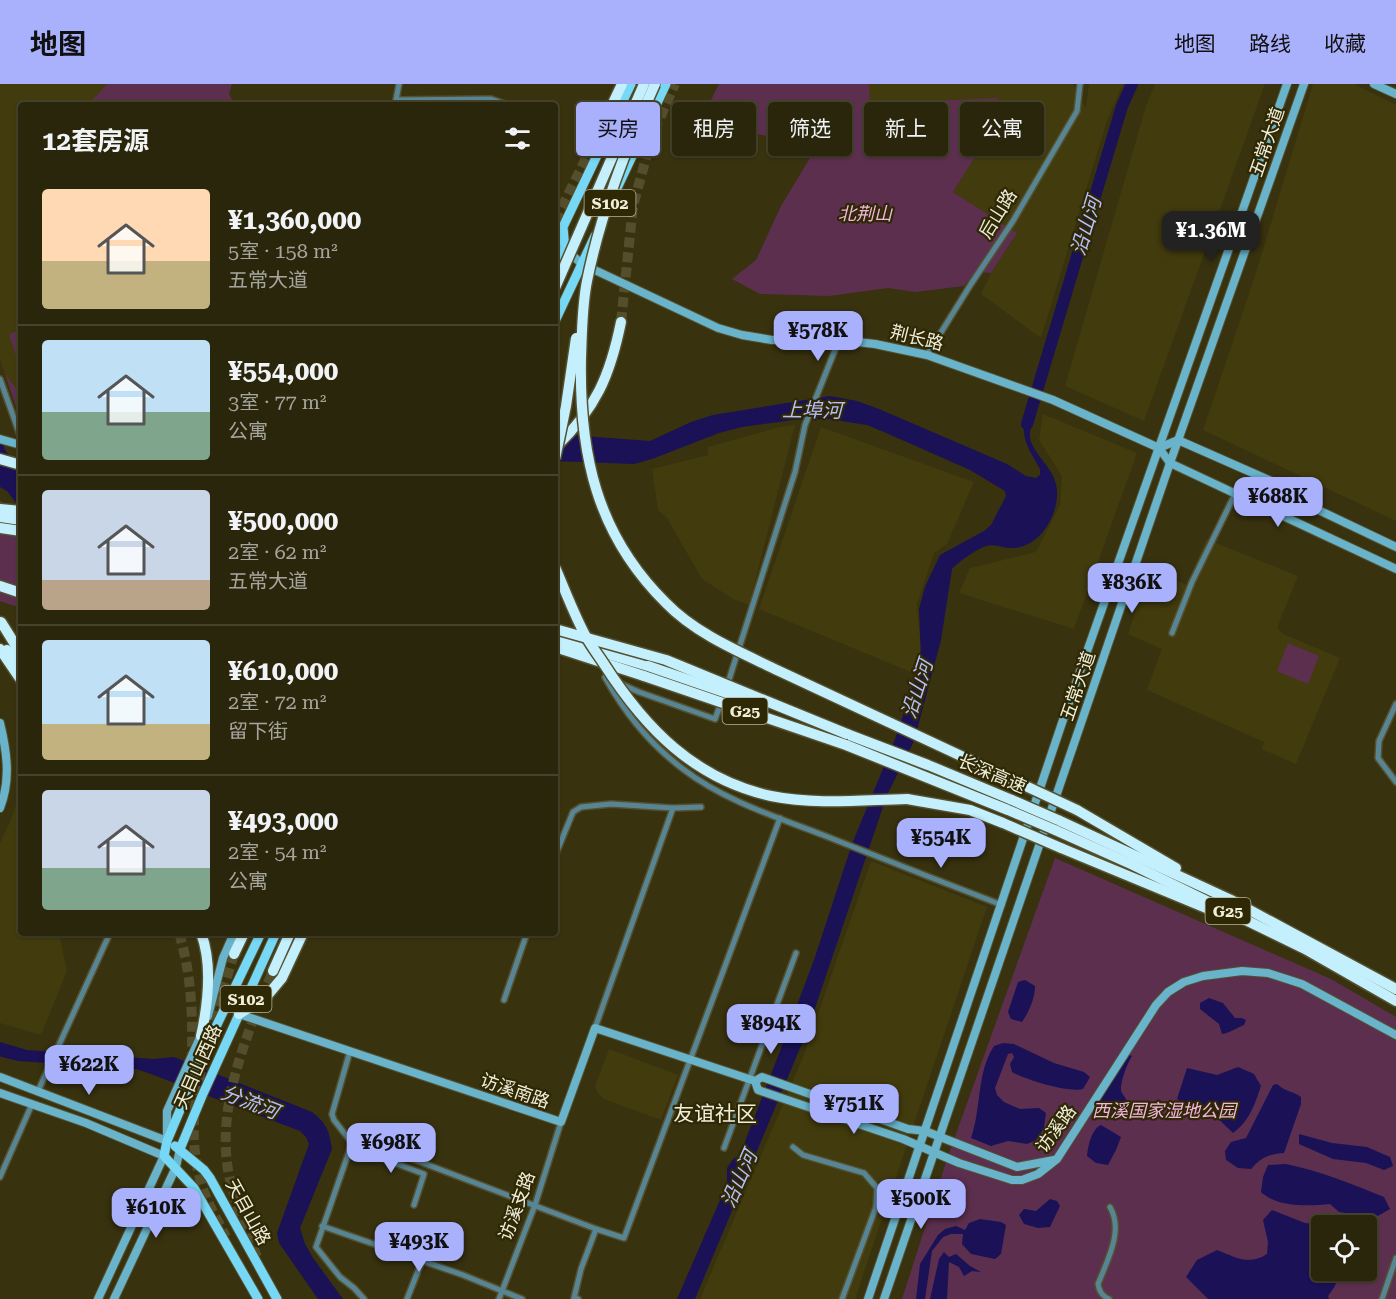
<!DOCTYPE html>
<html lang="zh">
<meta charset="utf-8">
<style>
:root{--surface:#2a260b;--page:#363219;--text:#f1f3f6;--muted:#a5a59d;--line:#46432c;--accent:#a9b0fc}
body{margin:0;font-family:"Roboto Serif","Noto Sans SC",serif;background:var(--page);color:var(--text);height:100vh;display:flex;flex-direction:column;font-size:22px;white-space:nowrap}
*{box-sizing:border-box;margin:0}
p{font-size:20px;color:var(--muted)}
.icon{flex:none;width:33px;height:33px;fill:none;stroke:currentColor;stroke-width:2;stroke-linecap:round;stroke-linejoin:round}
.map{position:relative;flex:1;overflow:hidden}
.sheet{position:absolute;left:18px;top:18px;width:540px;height:834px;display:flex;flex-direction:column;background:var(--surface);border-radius:6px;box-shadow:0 2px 4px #0004,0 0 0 2px var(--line)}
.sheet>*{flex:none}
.hud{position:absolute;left:576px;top:18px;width:570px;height:54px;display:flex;gap:12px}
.controls{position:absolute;left:1311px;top:1131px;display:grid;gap:12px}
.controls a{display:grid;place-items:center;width:66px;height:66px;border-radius:6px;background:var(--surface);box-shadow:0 2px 4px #0004,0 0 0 2px var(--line);font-size:30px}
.price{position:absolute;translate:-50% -51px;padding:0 14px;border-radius:12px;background:var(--accent);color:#111;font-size:20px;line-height:39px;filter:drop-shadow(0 2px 3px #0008)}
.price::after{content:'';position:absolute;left:50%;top:36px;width:18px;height:14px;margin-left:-9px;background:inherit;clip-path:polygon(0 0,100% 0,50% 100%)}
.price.selected{background:#222;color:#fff}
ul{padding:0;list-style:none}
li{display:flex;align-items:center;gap:18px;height:150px;padding:0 24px}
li+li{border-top:2px solid var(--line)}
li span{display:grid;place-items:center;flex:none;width:168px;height:120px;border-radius:6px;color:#555}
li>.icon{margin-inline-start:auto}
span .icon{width:72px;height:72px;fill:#fffc;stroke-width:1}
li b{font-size:26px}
h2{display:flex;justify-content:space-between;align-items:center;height:72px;padding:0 24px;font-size:26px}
.tag{padding:0 21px;border-radius:6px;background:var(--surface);box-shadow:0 2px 4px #0004,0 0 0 2px var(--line);font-size:21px;line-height:54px}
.tag.selected{background:var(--accent);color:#111}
header{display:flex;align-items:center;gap:36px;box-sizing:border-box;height:84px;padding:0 30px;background:var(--accent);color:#111}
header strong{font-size:28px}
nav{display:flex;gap:33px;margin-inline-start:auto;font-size:21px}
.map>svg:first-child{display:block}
.built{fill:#423b0e}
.green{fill:#5c2f4f;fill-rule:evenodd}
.water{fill:#1a1157}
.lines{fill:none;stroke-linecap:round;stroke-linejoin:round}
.river{stroke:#1a1157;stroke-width:12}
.highway-tunnel{stroke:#544e2d;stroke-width:10;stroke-dasharray:10 5;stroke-linecap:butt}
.street-casing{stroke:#55502f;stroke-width:8}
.secondary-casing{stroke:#55502f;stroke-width:10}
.primary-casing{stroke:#55502f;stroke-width:11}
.highway-casing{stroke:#55502f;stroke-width:13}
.street{stroke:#588593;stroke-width:5}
.secondary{stroke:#69b4cb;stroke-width:8}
.primary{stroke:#76d8f5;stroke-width:9}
.highway{stroke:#c4effc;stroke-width:10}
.primary-bridge-casing{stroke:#55502f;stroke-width:11;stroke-linecap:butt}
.highway-bridge-casing{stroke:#55502f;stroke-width:13;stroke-linecap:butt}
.primary-bridge{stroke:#76d8f5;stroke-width:9}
.highway-bridge{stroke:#c4effc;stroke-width:10}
.labels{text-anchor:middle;stroke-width:4.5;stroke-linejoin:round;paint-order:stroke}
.shield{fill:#2e2804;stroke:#b6b299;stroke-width:1.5}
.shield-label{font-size:16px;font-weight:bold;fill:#f0edd9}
.street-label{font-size:18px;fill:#f0edd9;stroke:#2e2804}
.park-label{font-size:18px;font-style:italic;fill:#f4b5df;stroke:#2e2804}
.water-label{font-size:20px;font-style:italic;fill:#b7befd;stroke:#2e2804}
.quarter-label{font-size:21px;fill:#f0edd9;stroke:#2e2804}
</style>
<header>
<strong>地图</strong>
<nav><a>地图</a><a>路线</a><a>收藏</a></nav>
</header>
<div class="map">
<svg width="1396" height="1215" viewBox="0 0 1396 1215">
<rect width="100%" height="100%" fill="#38320f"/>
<g class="built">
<polygon points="0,0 123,0 144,21 21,21 21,338 0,275"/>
<polygon points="868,0 1073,0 1086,25 1089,0 1123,0 1107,37 1041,254 981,210 991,189 1017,149 953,108 1002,30 929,18 871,55"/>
<polygon points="1155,0 1265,0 1144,337 1065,302 1146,22"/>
<polygon points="1313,0 1354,0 1396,21 1396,437 1203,346 1254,195"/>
<polygon points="1043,330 1137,369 1074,545 959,509 970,484 1036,468 1060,421 1062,392 1039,356"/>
<polygon points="795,341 749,521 733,515 702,495 667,434 658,426 652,385 708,371 708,363 780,343"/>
<polygon points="821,343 974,398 947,460 934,469 917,520 921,565 913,589 759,525"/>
<polygon points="1206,455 1298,492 1277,544 1283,550 1340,574 1296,680 1262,665 1264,658 1147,606 1162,565 1128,550 1149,485 1187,501"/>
<polygon points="21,704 21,849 59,849 67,887 41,951 0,939 0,759 11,736"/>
<polygon points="871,777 987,823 855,1215 700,1215 803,973"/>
<polygon points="609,965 678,991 661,1036 604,1015 598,1009 595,1002"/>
</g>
<g class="green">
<polygon points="107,0 232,0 229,10 235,21 144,21 139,16 132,21 88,21"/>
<polygon points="719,0 869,0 872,54 929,17 998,14 1002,30 953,108 1017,149 991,189 975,188 964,202 915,208 888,204 829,212 760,210 732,195 756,176 781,122 816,64 741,46 700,38"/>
<polygon points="21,246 21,273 17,275 9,250"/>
<polygon points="5,290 21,311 20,334"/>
<polygon points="0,416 21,441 21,524 0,517"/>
<polygon points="1288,559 1319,572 1308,600 1277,587"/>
<path d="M1055,774L1331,895L1396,933V1215H902L948,1072ZM1322,1142H1366V1186H1322Z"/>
</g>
<g class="water">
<path d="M830,312L857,317L879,325L1007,380L1026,392L1036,394L1040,391V385C1026,360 1020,354 1026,323L1036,327C1034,335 1029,345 1030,354C1034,373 1056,384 1057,407C1058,431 1041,462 1014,464C1004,465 996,459 986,462C977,465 958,478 952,485L941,556L917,646L913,659L887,711L808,945L695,1215H677L727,1100V1084L734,1074L739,1073L780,967L815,873L852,760L894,658L914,599L921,574L919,525L925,503L940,471L984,447L991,441L1006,412L1005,407L970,386L884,348L867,341L829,335L793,336L742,343L719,349L652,375L634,380L555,377V350L650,357L691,338L713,331Z"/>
<polygon points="0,353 5,366 21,388 21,425 7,407 0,403"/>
<path d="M1025,896L1035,902C1035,915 1029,927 1022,938L1011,935L1008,928L1018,898Z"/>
<path d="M1209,914L1223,919L1235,934H1242L1246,936L1244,941C1236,944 1230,949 1222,950L1219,940L1200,925V919Z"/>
<path d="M0,958L27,966L154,975L174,973L312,1028C327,1040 329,1046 332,1065L300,1144L305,1160L313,1174L343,1215H318L279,1159L277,1149L309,1060L306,1053L300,1047L151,990L136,985L18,977L2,973L0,972Z"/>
<path d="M1003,959L1014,960L1054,979L1084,988L1090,993L1083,1005C1069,1009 1026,996 1012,988L1010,980L1014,973L1012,969L1008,970L995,1004L997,1011L1004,1018L1020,1025L1039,1024L1046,1029L1044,1043L1040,1051L1036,1056L1027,1060L1008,1057L991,1062L971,1054C982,1023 976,990 994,962Z"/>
<path d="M1129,971L1132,972C1128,978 1118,1002 1122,1009C1128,1019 1132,1020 1128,1032C1119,1032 1105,1023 1100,1016Z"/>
<path d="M1238,983L1254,990L1261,1002C1255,1020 1249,1038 1233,1049L1213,1030L1199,1029L1177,1015L1187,984L1217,991Z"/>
<path d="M1277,1000C1285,1008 1293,1007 1301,1013V1020L1284,1069C1269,1070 1261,1073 1251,1085L1238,1084L1226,1076L1225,1067L1231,1058L1246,1054L1273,1001Z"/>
<path d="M1101,1041L1121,1053L1116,1066L1108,1081L1096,1079L1087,1072C1088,1062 1091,1046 1101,1041Z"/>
<polygon points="1299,1050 1332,1059 1367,1063 1390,1073 1393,1082 1384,1086 1366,1079 1333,1075 1299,1060"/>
<path d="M1286,1080C1320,1087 1352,1100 1384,1113L1390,1125L1376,1133L1339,1128L1330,1120C1309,1122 1278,1124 1261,1108L1263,1093L1268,1081Z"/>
<polygon points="1050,1115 1057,1117 1060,1122 1050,1143 1038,1144 1024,1140 1019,1131 1024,1125 1036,1127"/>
<path d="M1272,1126L1305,1139L1323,1141L1322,1186L1340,1187L1335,1202L1328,1212L1329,1215H1208L1186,1193L1197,1176L1217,1166C1235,1173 1249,1182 1267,1170L1268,1158L1263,1136Z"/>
<polygon points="980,1135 1001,1138 1006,1141 1001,1170 995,1175 971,1170 962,1160 963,1150 951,1150 943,1153 932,1167 925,1215 916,1215 920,1180 938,1151 945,1145 956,1142 965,1146 969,1139"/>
<polygon points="944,1168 949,1173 956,1170 970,1182 981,1188 972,1187 964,1192 959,1183 949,1178 947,1215 930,1215 939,1175"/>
</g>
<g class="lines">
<polyline class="river" points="1027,340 1122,22 1132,0"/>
<g class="highway-tunnel">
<polyline points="555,137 605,36"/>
<polyline points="621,238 633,122 652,52 675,0"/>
<path d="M179,849C194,898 193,947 191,997"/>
<polyline points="209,951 234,870"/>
<path d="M204,972C194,1018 188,1056 202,1102C207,1119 218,1137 226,1153"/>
<path d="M257,1173C246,1146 235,1119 229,1091C215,1022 248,948 273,887"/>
</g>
<defs>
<g id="street">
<polyline points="399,0 396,16 491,15 508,21"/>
<polyline points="555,159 565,165"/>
<polyline points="927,271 971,200 1013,137 1077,27 1080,0"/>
<polyline points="0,295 21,354"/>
<polyline points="1172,549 1192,498 1235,410"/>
<polyline points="605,593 639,608 715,635 721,619"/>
<path d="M606,595C625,629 651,661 683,685C723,716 776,733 823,751C883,775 942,798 1002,821"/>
<polyline points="727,602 795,388 805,341 839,256"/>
<polyline points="1396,620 1379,657 1378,674 1396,698"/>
<polyline points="555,772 573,728 581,723 611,720 673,724 701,723"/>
<polyline points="504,916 527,849"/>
<polyline points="595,944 673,724"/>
<polyline points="350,967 332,1030 334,1036 352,1059 389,1066 596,1145 624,1154 780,734"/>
<polyline points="38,1007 110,849"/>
<polyline points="352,1059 316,1163 340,1193 354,1204 364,1215"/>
<polyline points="364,1062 376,1072 424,1090 414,1121"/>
<polyline points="793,1063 803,1071 864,1089 877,1104 876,1123 842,1215"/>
<polyline points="724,1064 796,869"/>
<polyline points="0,1093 32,1020"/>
<polyline points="322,1142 463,1191 522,1215"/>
<polyline points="407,1215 422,1177"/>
<polyline points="499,1215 535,1121 561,1038"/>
<polyline points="578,1215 574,1214 581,1185 596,1145"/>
<path d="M1109,1215C1102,1212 1099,1207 1098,1200C1107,1177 1124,1147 1110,1123"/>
<polyline points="1382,1215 1396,1174"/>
</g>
<g id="secondary">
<polyline points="1374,0 1396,10"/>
<polyline points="555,169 565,165 582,180 718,244 742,251 772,256 839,256 875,260 927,271 1053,316 1159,364 1170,379 1396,485"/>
<polyline points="0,355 21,361"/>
<polyline points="1159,364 1178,356 1271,397 1312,423 1396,463"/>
<path d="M0,639C7,668 11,696 0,724"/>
<polyline points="239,930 561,1038 595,944 755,997"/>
<polyline points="208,932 223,874 234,849"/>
<polyline points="0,993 167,1057 167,1027 202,949"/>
<polyline points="755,997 758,1006 903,1055 959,1079 1012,1096 1022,1096 1038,1090 1057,1075 1156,921 1168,908 1184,898 1203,892 1242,887 1268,889 1302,900 1396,951"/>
<polyline points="755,997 762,993 908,1045 925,1047 1017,1083 1054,1076"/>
<polyline points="0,1009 86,1039 164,1072 98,1215"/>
<polyline points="114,1215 176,1083 180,1065"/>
<polyline points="868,1215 1065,630 1287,0"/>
<polyline points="884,1215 1170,379 1304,0"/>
</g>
<g id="primary">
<polyline points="618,102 666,0"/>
<polyline points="555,189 565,165 563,143 631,0"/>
<polyline points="555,237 595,152"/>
<polyline points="200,976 261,849"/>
<polyline points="188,1007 167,1057 164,1072 194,1104 258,1215"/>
<polyline points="175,1062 204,1086 210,1094 277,1215"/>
<polyline points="180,1065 202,1012 276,849"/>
</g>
<g id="highway">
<polyline points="605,36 622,0"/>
<path d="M556,363C596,324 610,292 621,238"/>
<polyline points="0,375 21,381"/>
<polyline points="0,425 21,427"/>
<polyline points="0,433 21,436"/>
<polyline points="0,444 21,447"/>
<polyline points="0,502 21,509"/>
<polyline points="1,538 21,570"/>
<polyline points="555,554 648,582"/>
<polyline points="555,563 644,592"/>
<polyline points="0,565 21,596"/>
<polyline points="7,566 21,580"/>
<polyline points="847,650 928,681 1012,716"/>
<polyline points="846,661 1008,726"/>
<polyline points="907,715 970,726 1003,739"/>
<polyline points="1077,726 1176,784"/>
<polyline points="1058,736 1231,816 1396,905"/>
<polyline points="1055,746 1133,781 1305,865 1396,917"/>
<polyline points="1061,764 1218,829"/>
<path d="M201,849C213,881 208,920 201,952"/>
<polyline points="234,870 244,849"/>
<polyline points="273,887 290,849"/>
<polyline points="239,930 266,913 282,894 303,849"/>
</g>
</defs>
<use href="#street" class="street-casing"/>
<use href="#secondary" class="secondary-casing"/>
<use href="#primary" class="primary-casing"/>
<use href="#highway" class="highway-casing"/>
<use href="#street" class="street"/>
<use href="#secondary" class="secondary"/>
<use href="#primary" class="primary"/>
<use href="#highway" class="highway"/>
<defs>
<polyline id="primary-bridge" points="188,1007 200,976"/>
<g id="highway-bridge">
<path d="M655,0C626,64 601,128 587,197C582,222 582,248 581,274C579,369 596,450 666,519C696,550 740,568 779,587L1077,726"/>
<polyline points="555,204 644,0"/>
<polyline points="555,375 566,322 576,254"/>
<path d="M555,483C564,504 572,525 582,545C588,558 597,569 604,580C645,644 694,695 771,712C815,721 862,716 907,715"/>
<polyline points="555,545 666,576 847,650"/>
<polyline points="648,582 753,618"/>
<polyline points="644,592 846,661"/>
<polyline points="1012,716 1058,736"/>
<polyline points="1008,726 1055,746"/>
<polyline points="1003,739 1061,764"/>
</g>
</defs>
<use href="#primary-bridge" class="primary-bridge-casing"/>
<use href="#highway-bridge" class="highway-bridge-casing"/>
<use href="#primary-bridge" class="primary-bridge"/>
<use href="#highway-bridge" class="highway-bridge"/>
</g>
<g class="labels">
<g class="shield">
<rect x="584.5" y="106" width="51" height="26" rx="4.5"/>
<rect x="722.5" y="614" width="45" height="26" rx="4.5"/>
<rect x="1205.5" y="814" width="45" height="26" rx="4.5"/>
<rect x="220.5" y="902" width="51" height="26" rx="4.5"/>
</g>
<g class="shield-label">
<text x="610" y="125">S102</text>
<text x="745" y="633">G25</text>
<text x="1228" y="833">G25</text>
<text x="246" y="921">S102</text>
</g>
<g class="street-label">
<text transform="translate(1267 58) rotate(-71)" y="6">五常大道</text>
<text transform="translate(998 130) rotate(-58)" y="6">后山路</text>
<text transform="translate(917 254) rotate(14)" y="6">荆长路</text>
<text transform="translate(1078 602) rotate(-71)" y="6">五常大道</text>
<text transform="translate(992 690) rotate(23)" y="6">长深高速</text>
<text transform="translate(198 983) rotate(-66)" y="6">天目山西路</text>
<text transform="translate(515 1007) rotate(19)" y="6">访溪南路</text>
<text transform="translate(1056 1045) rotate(-54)" y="6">访溪路</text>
<text transform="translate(517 1122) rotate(-70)" y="6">访溪支路</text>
<text transform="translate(248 1128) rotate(61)" y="6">天目山路</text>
</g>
<g class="park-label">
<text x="865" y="136">北荆山</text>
<text x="1164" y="1033">西溪国家湿地公园</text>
</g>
<g class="water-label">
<text transform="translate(1086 142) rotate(-73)" y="7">沿山河</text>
<text transform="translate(812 326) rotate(1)" y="7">上埠河</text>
<text transform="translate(917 605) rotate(-72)" y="7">沿山河</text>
<text transform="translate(250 1018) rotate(21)" y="7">分流河</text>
<text transform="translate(739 1095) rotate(-66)" y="7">沿山河</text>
</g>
<g class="quarter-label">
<text x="715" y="1037">友谊社区</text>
</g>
</g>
</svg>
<div class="controls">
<a><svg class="icon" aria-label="locate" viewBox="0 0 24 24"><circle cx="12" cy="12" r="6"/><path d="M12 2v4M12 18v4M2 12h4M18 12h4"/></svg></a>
</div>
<b class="price selected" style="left:1211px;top:178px">¥1.36M</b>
<b class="price" style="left:818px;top:278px">¥578K</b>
<b class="price" style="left:1278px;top:444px">¥688K</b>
<b class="price" style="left:1132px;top:530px">¥836K</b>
<b class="price" style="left:941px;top:785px">¥554K</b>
<b class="price" style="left:771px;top:971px">¥894K</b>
<b class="price" style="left:89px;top:1012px">¥622K</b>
<b class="price" style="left:854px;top:1051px">¥751K</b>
<b class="price" style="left:391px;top:1090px">¥698K</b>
<b class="price" style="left:921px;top:1146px">¥500K</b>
<b class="price" style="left:156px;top:1155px">¥610K</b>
<b class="price" style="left:419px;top:1189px">¥493K</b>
<div class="hud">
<a class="tag selected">买房</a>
<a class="tag">租房</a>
<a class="tag">筛选</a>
<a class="tag">新上</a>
<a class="tag">公寓</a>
</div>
<section class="sheet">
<h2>12套房源<svg class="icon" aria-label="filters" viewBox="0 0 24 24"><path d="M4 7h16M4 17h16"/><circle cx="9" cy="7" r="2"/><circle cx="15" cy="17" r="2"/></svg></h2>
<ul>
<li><span style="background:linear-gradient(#ffd9b3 60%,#c2b280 0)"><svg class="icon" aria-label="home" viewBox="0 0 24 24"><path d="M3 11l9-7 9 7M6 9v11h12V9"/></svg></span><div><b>¥1,360,000</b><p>5室 · 158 m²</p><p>五常大道</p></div></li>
<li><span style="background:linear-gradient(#bfe0f5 60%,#7fa58c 0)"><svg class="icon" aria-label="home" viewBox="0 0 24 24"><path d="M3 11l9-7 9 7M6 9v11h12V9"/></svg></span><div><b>¥554,000</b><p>3室 · 77 m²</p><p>公寓</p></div></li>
<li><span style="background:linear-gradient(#c9d6e8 75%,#b9a48a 0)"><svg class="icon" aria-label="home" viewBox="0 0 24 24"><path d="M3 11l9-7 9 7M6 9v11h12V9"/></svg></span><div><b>¥500,000</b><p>2室 · 62 m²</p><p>五常大道</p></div></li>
<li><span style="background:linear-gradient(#bfe0f5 70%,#c2b280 0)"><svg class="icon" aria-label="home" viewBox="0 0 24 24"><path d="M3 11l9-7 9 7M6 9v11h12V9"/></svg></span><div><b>¥610,000</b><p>2室 · 72 m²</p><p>留下街</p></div></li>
<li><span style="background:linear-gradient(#c9d6e8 65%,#7fa58c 0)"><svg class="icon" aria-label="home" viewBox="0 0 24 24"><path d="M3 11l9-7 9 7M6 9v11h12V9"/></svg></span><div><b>¥493,000</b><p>2室 · 54 m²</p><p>公寓</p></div></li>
</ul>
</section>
</div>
